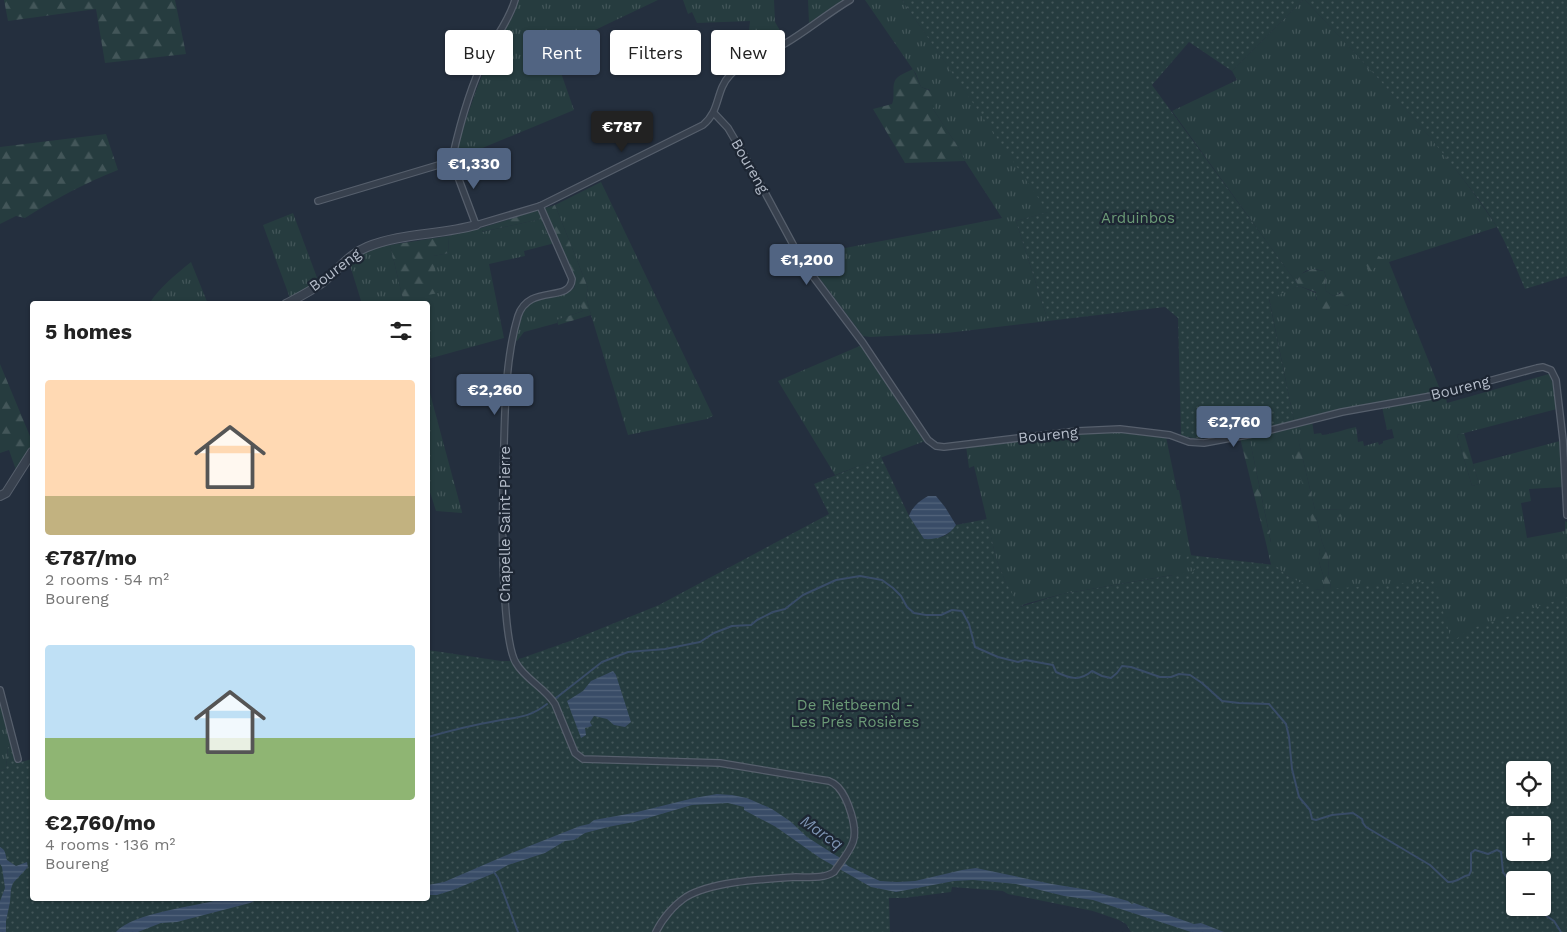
<!DOCTYPE html>
<meta charset="utf-8">
<style>
:root{--surface:#fff;--page:#f6f6f6;--text:#222;--muted:#767676;--accent:#516482}
body{margin:0;font-family:"Work Sans",sans-serif;background:var(--page);color:var(--text);height:100vh;display:flex;flex-direction:column;font-size:19px;white-space:nowrap}
*{box-sizing:border-box;margin:0}
p{font-size:16px;color:var(--muted)}
.icon{flex:none;width:28px;height:28px;fill:none;stroke:currentColor;stroke-width:2;stroke-linecap:round;stroke-linejoin:round}
.map{position:relative;flex:1;overflow:hidden}
.sheet{position:absolute;left:30px;top:301px;width:400px;height:600px;display:flex;flex-direction:column;background:var(--surface);border-radius:5px;box-shadow:0 1px 4px #0004}
.sheet>*{flex:none}
.top-card{position:absolute;left:445px;top:30px;width:475px;height:45px;display:flex;gap:10px}
.tools{position:absolute;left:1506px;top:761px;display:grid;gap:10px}
.tools a{display:grid;place-items:center;width:45px;height:45px;border-radius:5px;background:var(--surface);box-shadow:0 1px 4px #0004;font-size:25px}
.price{position:absolute;translate:-50% -42px;padding:0 11px;border-radius:5px;background:var(--accent);color:#fff;font-size:16px;line-height:32px;filter:drop-shadow(0 1px 2px #0008)}
.price::after{content:'';position:absolute;left:50%;top:30px;width:15px;height:11px;margin-left:-8px;background:inherit;clip-path:polygon(0 0,100% 0,50% 100%)}
.price.selected{background:#222;color:#fff}
ul{padding:0;list-style:none}
li{display:grid;align-content:center;gap:10px;height:265px;padding:0 15px}
li span{display:grid;place-items:center;height:155px;border-radius:5px;color:#555}
li>.icon{margin-inline-start:auto}
span .icon{width:90px;height:90px;fill:#fffc;stroke-width:1}
li b{font-size:21px}
h2{display:flex;justify-content:space-between;align-items:center;height:60px;padding:0 15px;font-size:21px}
.chip{padding:0 18px;border-radius:5px;background:var(--surface);box-shadow:0 1px 4px #0004;font-size:18px;line-height:45px}
.chip.selected{background:var(--accent);color:#fff}
.map>svg:first-child{display:block}
.grass{fill:url(#grass-tufts);fill-rule:evenodd}
.forest{fill:url(#forest-firs)}
.park{fill:url(#park-dots);fill-rule:evenodd}
.water{fill:url(#water-rules)}
.lines{fill:none;stroke-linecap:round;stroke-linejoin:round}
.stream{stroke:#394c67;stroke-width:2}
.minor-casing{stroke:#565f6c;stroke-width:8}
.tertiary-casing{stroke:#565f6c;stroke-width:10}
.minor{stroke:#38414e;stroke-width:5.5}
.tertiary{stroke:#38414e;stroke-width:8}
.labels{text-anchor:middle;stroke-width:4.5;stroke-linejoin:round;paint-order:stroke}
.street-label{font-size:15px;fill:#b4bcc9;stroke:#1d2633}
.park-label{font-size:15px;fill:#6b9a76;stroke:#1d2633}
.water-label{font-size:16px;font-style:italic;fill:#7c92b1;stroke:#1d2633}
</style>
<div class="map">
<svg width="1567" height="932" viewBox="0 0 1567 932">
<defs>
<pattern id="grass-tufts" width="24" height="20" patternUnits="userSpaceOnUse" patternTransform="scale(1.25)"><rect width="24" height="20" fill="#263c3f"/><path d="M3 7l-1-3M5 7V3M7 7l1-3M15 17l-1-3M17 17v-4M19 17l1-3" fill="none" stroke="#435659"/></pattern>
<pattern id="forest-firs" width="22" height="20" patternUnits="userSpaceOnUse" patternTransform="scale(1.25)"><rect width="22" height="20" fill="#263c3f"/><path d="M5 1l3.5 6h-7zM16 11l3.5 6h-7z" fill="#435659"/></pattern>
<pattern id="park-dots" width="8" height="8" patternUnits="userSpaceOnUse" patternTransform="scale(1.25)"><rect width="8" height="8" fill="#263c3f"/><path d="M2 2h.1M6 6h.1" fill="none" stroke="#435659" stroke-width="1.8" stroke-linecap="round"/></pattern>
<pattern id="water-rules" width="6" height="5" patternUnits="userSpaceOnUse" patternTransform="scale(1.25)"><rect width="6" height="5" fill="#394c67"/><path d="M0 2.5h6" fill="none" stroke="#53647b"/></pattern>
</defs>
<rect width="100%" height="100%" fill="#242f3e"/>
<g class="grass">
<polygon points="518,0 658,0 553,50 574,110 456,159 457,146 477,88 492,52 514,14"/>
<polygon points="683,0 774,0 775,22 785,39 746,60 750,21 697,23 692,12 688,14"/>
<polygon points="808,0 843,0 809,23"/>
<polygon points="865,0 902,0 1049,212 1016,221 1048,321 947,333 870,337 863,336 803,256 1002,218 965,161 960,150 933,109 930,90 921,87 916,74"/>
<path d="M1303,0H1305C1373,72 1443,144 1497,227L1389,262L1441,392L1354,407L1294,421L1269,298L1299,286L1316,293V300L1333,299L1346,306L1351,303L1344,290L1337,295L1333,296L1326,291C1325,284 1327,278 1324,271C1310,267 1303,269 1296,282L1172,111L1237,80L1232,71Z"/>
<polygon points="601,182 713,416 707,419 628,435 591,315 586,296 588,288 555,205"/>
<polygon points="293,213 319,283 290,298 263,225"/>
<path d="M541,219L548,236L551,235L555,243L524,251L525,256L489,264L504,338L428,359V304H362L349,262C362,252 374,247 390,245L403,299L433,256L449,253L448,236L481,228L482,232Z"/>
<path d="M191,262L208,304H149C160,287 175,275 191,262Z"/>
<path d="M574,288L583,311L557,320V323L524,332L517,341L515,340C522,313 522,302 552,296C561,294 567,293 574,288Z"/>
<polygon points="862,345 925,441 835,475 778,381"/>
<path d="M1549,374L1553,384L1557,409L1457,435L1472,486L1479,484L1473,464L1560,441L1563,487L1529,489L1531,501L1521,503L1527,538L1565,531V521L1567,522V724L1172,575L1062,594L1025,604L1016,609L996,558L974,466L969,468L966,446C1032,439 1100,426 1166,437L1177,490H1179L1191,555H1189L1304,585L1286,575L1275,566L1271,565L1266,543L1271,542L1249,436L1312,421L1314,434L1321,433L1322,435C1334,434 1344,429 1356,427L1358,442L1363,441L1364,446L1378,442L1379,445L1383,443V441L1394,438L1392,429L1387,430L1382,407L1445,395L1447,403ZM1298,439L1315,510L1346,509L1316,516L1322,542L1329,559L1328,570L1331,589L1317,596L1315,590L1323,589C1328,574 1315,565 1320,552Z"/>
<polygon points="428,386 462,512 462,513 436,511 428,486"/>
<polygon points="0,703 13,745 8,747 6,769 0,771"/>
</g>
<g class="forest">
<polygon points="4,0 175,0 186,54 105,63 96,9 8,21"/>
<path d="M913,69L921,87L933,92L936,103L933,109L960,150L965,161L905,163L873,109L892,104C896,96 890,83 898,77C901,74 908,72 913,69Z"/>
<path d="M106,134L118,170C85,183 55,199 25,218L16,216L0,224V147Z"/>
<polygon points="555,205 588,288 586,296 591,315 558,325 557,320 583,311 574,291 575,277 556,234 548,236 541,219 481,232 481,228"/>
<polygon points="448,236 449,253 433,256 439,293 403,299 390,245"/>
<polygon points="1369,255 1377,255 1389,262 1374,268 1370,272 1365,263"/>
<path d="M1312,269L1324,271C1327,278 1325,284 1326,291L1333,296L1340,294L1346,285L1353,286L1357,290L1351,303L1346,306L1333,300L1329,310C1318,310 1316,301 1316,292L1299,286L1296,282L1301,274Z"/>
<polygon points="0,364 32,441 32,448 17,473 9,450 0,453"/>
<polygon points="1464,433 1479,484 1472,486 1457,435"/>
<polygon points="1249,436 1271,543 1266,543 1240,438"/>
<path d="M1298,439L1315,510L1345,509L1346,499H1351L1352,517L1316,516L1322,542L1329,559L1328,570L1331,589L1329,593L1315,590L1323,589C1328,574 1315,565 1320,552L1291,441Z"/>
</g>
<g class="park">
<path d="M902,0H1303L1232,71L1189,42L1152,85L1299,286L1269,299L1294,421C1266,427 1206,446 1181,435L1178,318L1165,307L1048,321L1016,221L1048,212Z"/>
<path d="M1305,0H1567V276L1525,289C1516,268 1508,247 1497,227C1482,202 1463,179 1445,156C1401,101 1353,51 1305,0Z"/>
<path d="M881,457L909,516L924,539L942,537L948,534L956,525L987,519L996,558L1006,583L1020,607L1062,594L1173,575L1192,573L1195,569C1189,567 1187,565 1186,558L1189,555L1275,565L1286,575L1315,590L1434,581L1452,642L1470,629L1567,597V932H1131L1126,924L1119,920L1093,911L1008,894L1003,891L952,887L951,892L904,898H889L890,932H0V771L6,769L8,747L13,745L17,763L32,759V899H428V650L501,661H511L522,658L570,641L659,605L829,514L814,484ZM1515,770H1542V798H1515ZM1515,825H1542V852H1515ZM1515,880H1542V908H1515Z"/>
</g>
<g class="water">
<path d="M928,496H936L945,507L956,525C949,536 936,540 924,539L909,516C912,507 919,501 928,496Z"/>
<polygon points="613,671 616,675 631,722 625,727 614,725 607,719 594,716 590,722 592,726 585,728 586,735 581,738 567,701 583,691 591,681"/>
<polygon points="717,794 732,795 747,798 772,809 790,821 807,837 840,858 848,866 880,881 897,882 915,881 962,870 976,868 1052,884 1089,890 1121,899 1128,901 1132,904 1134,903 1194,924 1201,923 1224,932 1191,932 1093,900 1064,896 1016,884 973,880 954,881 896,892 871,887 820,858 776,827 744,810 744,807 728,803 692,805 634,822 608,827 585,833 574,840 565,841 545,853 508,865 492,874 453,890 437,895 428,895 428,885 444,882 502,857 580,826 589,824 594,820 633,813 694,798"/>
<path d="M0,847C6,850 5,854 7,860L16,866L27,862L28,867L13,883L11,889L10,902L6,921V932H0V901L5,888L2,867L0,864Z"/>
<path d="M222,899H258L250,903L177,922L161,923L138,932H116C132,913 197,906 222,899Z"/>
</g>
<g class="lines">
<g class="stream">
<path d="M556,698L602,662L628,652L665,649L700,642L714,633L732,626L751,625L757,620L773,612L785,609L803,595L836,580L860,576L882,580L893,588L901,596L907,607L914,613L926,615H941L952,610L962,611L969,624L975,647L998,657L1018,662L1025,660L1053,665L1056,672C1069,678 1079,682 1092,671L1102,676L1111,678L1117,673L1122,666L1131,667L1160,677H1171L1179,674L1190,675L1202,683L1222,701L1239,703L1269,704L1286,724L1289,737L1292,769L1299,797L1310,810L1312,819L1316,820L1332,815L1353,813L1362,819L1363,823L1366,827L1430,865L1448,882C1458,883 1461,876 1469,875L1471,871V853L1475,850L1488,854L1497,850L1501,852L1503,872L1515,889"/>
<path d="M428,737C449,731 473,725 496,721C517,717 529,718 547,704"/>
<polyline points="494,872 498,878 518,932"/>
<polyline points="1535,908 1554,921 1561,932"/>
</g>
<defs>
<g id="minor">
<path d="M515,0C509,21 496,36 486,55C472,83 460,124 453,155L452,161L476,225L540,206L703,125C721,110 715,91 730,75C745,59 768,53 786,43C808,30 828,13 850,0"/>
<polyline points="714,113 728,128 755,174 803,263 863,343 928,440 936,446 944,447 1077,431 1120,429 1170,435 1189,442 1204,443 1263,432 1342,412 1437,395 1537,368 1543,367 1551,370 1556,380 1563,440 1567,515"/>
<polyline points="318,201 452,161"/>
<path d="M540,206L572,279C570,304 529,283 518,316C506,356 505,403 504,444C503,496 501,548 505,600C506,615 508,650 516,663C525,679 545,688 555,704L575,753L583,759L720,763L829,781C832,782 835,784 838,787C848,798 858,828 853,842C849,853 840,863 834,872C823,879 809,877 796,877C766,879 712,881 686,897C674,905 662,919 656,932"/>
<polyline points="0,690 18,759"/>
</g>
<g id="tertiary">
<path d="M286,304C297,298 309,292 319,285C336,273 347,255 367,247C401,233 440,235 476,225"/>
<polyline points="0,496 6,493 32,452"/>
</g>
</defs>
<use href="#minor" class="minor-casing"/>
<use href="#tertiary" class="tertiary-casing"/>
<use href="#minor" class="minor"/>
<use href="#tertiary" class="tertiary"/>
</g>
<g class="labels">
<g class="street-label">
<text transform="translate(750 166) rotate(60)" y="5">Boureng</text>
<text transform="translate(335 270) rotate(-37)" y="5">Boureng</text>
<text transform="translate(1460 388) rotate(-14)" y="5">Boureng</text>
<text transform="translate(1048 435) rotate(-6)" y="5">Boureng</text>
<text transform="translate(505 524) rotate(-90)" y="5">Chapelle Saint-Pierre</text>
</g>
<g class="park-label">
<text x="1138" y="223">Arduinbos</text>
<text x="855" y="710">De Rietbeemd -<tspan x="855" dy="17">Les Prés Rosières</tspan></text>
</g>
<g class="water-label">
<text transform="translate(822 832) rotate(35)" y="6">Marcq</text>
</g>
</g>
</svg>
<div class="tools">
<a><svg class="icon" aria-label="locate" viewBox="0 0 24 24"><circle cx="12" cy="12" r="6"/><path d="M12 2v4M12 18v4M2 12h4M18 12h4"/></svg></a>
<a>+</a>
<a>−</a>
</div>
<b class="price selected" style="left:622px;top:153px">€787</b>
<b class="price" style="left:474px;top:190px">€1,330</b>
<b class="price" style="left:807px;top:286px">€1,200</b>
<b class="price" style="left:495px;top:416px">€2,260</b>
<b class="price" style="left:1234px;top:448px">€2,760</b>
<div class="top-card">
<a class="chip">Buy</a>
<a class="chip selected">Rent</a>
<a class="chip">Filters</a>
<a class="chip">New</a>
</div>
<section class="sheet">
<h2>5 homes<svg class="icon" aria-label="filters" viewBox="0 0 24 24"><path d="M4 7h16M4 17h16"/><circle cx="9" cy="7" r="2"/><circle cx="15" cy="17" r="2"/></svg></h2>
<ul>
<li><span style="background:linear-gradient(#ffd9b3 75%,#c2b280 0)"><svg class="icon" aria-label="home" viewBox="0 0 24 24"><path d="M3 11l9-7 9 7M6 9v11h12V9"/></svg></span><div><b>€787/mo</b><p>2 rooms · 54 m²</p><p>Boureng</p></div></li>
<li><span style="background:linear-gradient(#bfe0f5 60%,#8fb573 0)"><svg class="icon" aria-label="home" viewBox="0 0 24 24"><path d="M3 11l9-7 9 7M6 9v11h12V9"/></svg></span><div><b>€2,760/mo</b><p>4 rooms · 136 m²</p><p>Boureng</p></div></li>
</ul>
</section>
</div>
